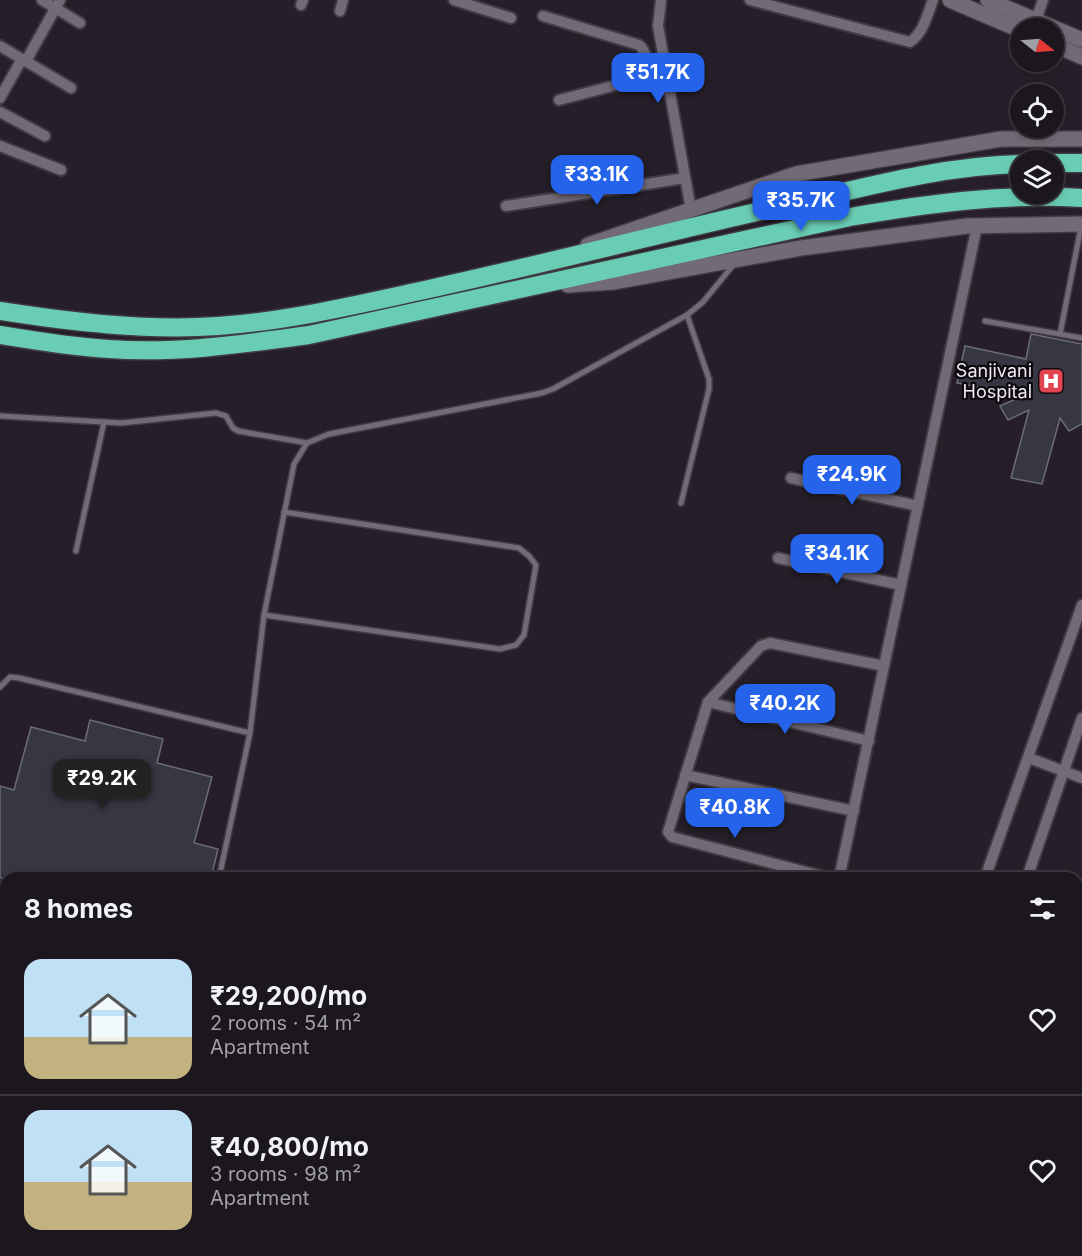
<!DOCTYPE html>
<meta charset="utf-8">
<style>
:root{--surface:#1c171f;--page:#252028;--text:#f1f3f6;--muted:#a09fa4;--line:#3a363d;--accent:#2563eb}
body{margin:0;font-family:Inter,sans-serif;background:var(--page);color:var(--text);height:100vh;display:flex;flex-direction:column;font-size:22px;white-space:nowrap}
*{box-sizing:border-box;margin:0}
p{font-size:20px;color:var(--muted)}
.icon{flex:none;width:33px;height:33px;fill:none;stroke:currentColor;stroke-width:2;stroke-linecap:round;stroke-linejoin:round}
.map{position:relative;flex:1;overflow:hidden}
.panel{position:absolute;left:0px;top:872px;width:1083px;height:386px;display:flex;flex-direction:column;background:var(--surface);border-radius:18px 18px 0 0;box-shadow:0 3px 9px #0003,0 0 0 2px var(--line)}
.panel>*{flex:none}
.needle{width:39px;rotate:107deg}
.fabs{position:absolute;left:1010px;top:18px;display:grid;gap:12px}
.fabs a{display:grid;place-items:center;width:54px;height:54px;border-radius:50%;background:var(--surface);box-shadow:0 3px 9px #0003,0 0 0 2px var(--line);font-size:30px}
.price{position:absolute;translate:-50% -51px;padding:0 14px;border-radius:12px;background:var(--accent);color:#fff;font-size:20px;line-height:39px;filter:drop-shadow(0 2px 3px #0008)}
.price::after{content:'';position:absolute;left:50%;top:36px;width:18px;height:14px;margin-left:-9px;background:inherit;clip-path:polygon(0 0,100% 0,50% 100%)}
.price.on{background:#222;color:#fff}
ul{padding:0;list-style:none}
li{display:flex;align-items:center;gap:18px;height:150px;padding:0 24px}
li+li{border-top:2px solid var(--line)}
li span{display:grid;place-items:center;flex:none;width:168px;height:120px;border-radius:18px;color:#555}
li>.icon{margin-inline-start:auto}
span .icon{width:72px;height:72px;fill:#fffc;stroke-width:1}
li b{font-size:26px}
h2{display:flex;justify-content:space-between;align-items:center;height:72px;padding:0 24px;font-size:26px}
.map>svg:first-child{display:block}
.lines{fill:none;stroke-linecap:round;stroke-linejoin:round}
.stream{stroke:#23666d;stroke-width:4}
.building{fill:#373743;stroke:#6b6b79;stroke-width:1.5}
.lane-casing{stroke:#403b43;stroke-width:8}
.street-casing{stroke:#403b43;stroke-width:14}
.secondary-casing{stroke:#403b43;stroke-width:18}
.highway-casing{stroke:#403b43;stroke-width:21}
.lane{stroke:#726a76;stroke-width:5}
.street{stroke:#726a76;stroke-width:10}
.secondary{stroke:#726a76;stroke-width:15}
.highway{stroke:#69cdb4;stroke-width:18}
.labels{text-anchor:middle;stroke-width:4.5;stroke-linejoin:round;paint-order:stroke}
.poi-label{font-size:18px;fill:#f0ebf2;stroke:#0d0a0f;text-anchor:end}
</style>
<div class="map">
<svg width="1082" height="1256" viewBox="0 0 1082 1256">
<rect width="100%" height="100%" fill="#261f29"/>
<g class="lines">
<g class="stream">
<polyline points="1077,1226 1082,1218"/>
<polyline points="1058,1256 1061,1251"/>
</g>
</g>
<g class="building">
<polygon points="1031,334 1082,344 1082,424 1069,431 1060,418 1042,484 1011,478 1029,410 1008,420 1000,406 1022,396 957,383 965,346 1026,359"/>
<polygon points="90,720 163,739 157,763 212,777 194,843 218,849 211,878 0,878 0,786 14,790 31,727 85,741"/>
</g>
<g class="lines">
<defs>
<g id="lane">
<polyline points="985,321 1082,338"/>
<polyline points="1060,334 1081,227"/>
<polyline points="0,416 121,423 216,413 226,416 233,428 238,431 307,443"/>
<polyline points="681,503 709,389 709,379 687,315"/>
<polyline points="76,551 104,422"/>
<polyline points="264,615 500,649 516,645 524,635 536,565 529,556 519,548 284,512"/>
<polyline points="0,687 10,677 19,678 250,733 264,615 294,464 307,443 329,434 542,393 553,389 687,315 703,302 735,263"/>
<polyline points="219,878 250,733"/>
<polyline points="0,985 6,986"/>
<polyline points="0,1072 6,1073"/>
<polyline points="0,1191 6,1193"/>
<polyline points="26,1256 28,1251"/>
</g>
<g id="street">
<polyline points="42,0 80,23"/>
<polyline points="454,0 511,18"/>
<polyline points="661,0 658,26 691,210"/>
<path d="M750,0L910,42C924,32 927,15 933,0"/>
<polyline points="301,5 303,0"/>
<polyline points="340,11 343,0"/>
<path d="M543,16L639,45C649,53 645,67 644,78"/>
<polyline points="1036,20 1043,0"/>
<polyline points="0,46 71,88"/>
<polyline points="26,61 60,0"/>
<polyline points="0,98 22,59"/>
<polyline points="559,100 666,72"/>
<polyline points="0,112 45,136"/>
<polyline points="0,146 61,170"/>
<polyline points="506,206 685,178"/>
<polyline points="791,478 918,506"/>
<polyline points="778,558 901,585"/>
<polyline points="708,702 869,741"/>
<polyline points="1029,758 1082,778"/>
<polyline points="685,775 854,811"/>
<polyline points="829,878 672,837 668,832 708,702 761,646 770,643 884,666"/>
<polyline points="837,878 840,874 977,226"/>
<polyline points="985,878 1082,605"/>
<polyline points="1027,878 1082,718"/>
<polyline points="1077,931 1082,917"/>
<polyline points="1077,952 1082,953"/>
<polyline points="779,1256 782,1251"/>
<polyline points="1074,1256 1082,1243"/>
</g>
<g id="secondary">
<polyline points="950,0 1020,30"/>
<polyline points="988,0 1082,40"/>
<polyline points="1053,44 1082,57"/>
<polyline points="588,245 796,174 1001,139 1082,139"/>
<polyline points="568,285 613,282 801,248 967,226 1082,224"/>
</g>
<g id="highway">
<polyline points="1053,163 1082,163"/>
<path d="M0,311C71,322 146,331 218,326C289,321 360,304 429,289C544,264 659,234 774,208C855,190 937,166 1020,164"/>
<path d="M0,335C36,341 72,347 109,349C175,354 243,344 309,335L850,217C926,204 1004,193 1082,198"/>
</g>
</defs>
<use href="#lane" class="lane-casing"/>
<use href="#street" class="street-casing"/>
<use href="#secondary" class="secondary-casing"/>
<use href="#highway" class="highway-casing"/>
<use href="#lane" class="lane"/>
<use href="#street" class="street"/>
<use href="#secondary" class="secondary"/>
<use href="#highway" class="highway"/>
</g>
<defs>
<symbol id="hospital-square" viewBox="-11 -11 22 22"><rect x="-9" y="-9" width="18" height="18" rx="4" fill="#e0444e" stroke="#0d0a0f"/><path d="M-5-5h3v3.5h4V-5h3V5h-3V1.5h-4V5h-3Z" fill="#fff"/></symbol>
</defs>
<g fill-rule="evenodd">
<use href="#hospital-square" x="1036" y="366" width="30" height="30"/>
</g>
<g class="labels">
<g class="poi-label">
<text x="1032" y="377">Sanjivani<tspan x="1032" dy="21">Hospital</tspan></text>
</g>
</g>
</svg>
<div class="fabs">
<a><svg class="needle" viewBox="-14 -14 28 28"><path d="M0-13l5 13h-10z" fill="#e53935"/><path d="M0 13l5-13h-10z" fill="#a09fa4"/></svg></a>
<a><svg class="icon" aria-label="locate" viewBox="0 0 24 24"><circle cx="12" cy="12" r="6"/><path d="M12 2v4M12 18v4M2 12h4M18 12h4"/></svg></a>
<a><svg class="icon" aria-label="layers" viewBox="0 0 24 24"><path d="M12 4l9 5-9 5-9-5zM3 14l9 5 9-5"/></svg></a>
</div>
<b class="price" style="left:658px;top:104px">₹51.7K</b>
<b class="price" style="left:597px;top:206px">₹33.1K</b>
<b class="price" style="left:801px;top:232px">₹35.7K</b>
<b class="price" style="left:852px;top:506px">₹24.9K</b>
<b class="price" style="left:837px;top:585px">₹34.1K</b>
<b class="price" style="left:785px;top:735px">₹40.2K</b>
<b class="price on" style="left:102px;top:810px">₹29.2K</b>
<b class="price" style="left:735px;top:839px">₹40.8K</b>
<section class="panel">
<h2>8 homes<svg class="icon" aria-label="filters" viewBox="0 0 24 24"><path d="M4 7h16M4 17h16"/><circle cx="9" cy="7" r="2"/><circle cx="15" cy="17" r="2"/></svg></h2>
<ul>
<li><span style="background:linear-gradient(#bfe0f5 65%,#c2b280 0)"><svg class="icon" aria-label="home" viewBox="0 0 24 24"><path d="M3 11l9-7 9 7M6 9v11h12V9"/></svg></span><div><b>₹29,200/mo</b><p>2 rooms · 54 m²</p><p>Apartment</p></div><svg class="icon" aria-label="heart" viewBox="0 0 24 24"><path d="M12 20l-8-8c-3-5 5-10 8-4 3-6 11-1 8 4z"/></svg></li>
<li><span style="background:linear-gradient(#bfe0f5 60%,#c2b280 0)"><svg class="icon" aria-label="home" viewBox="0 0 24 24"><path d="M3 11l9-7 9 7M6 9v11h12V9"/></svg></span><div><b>₹40,800/mo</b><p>3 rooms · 98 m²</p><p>Apartment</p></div><svg class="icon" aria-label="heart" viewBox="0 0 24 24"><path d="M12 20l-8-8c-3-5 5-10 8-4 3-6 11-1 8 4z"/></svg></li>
</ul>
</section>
</div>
